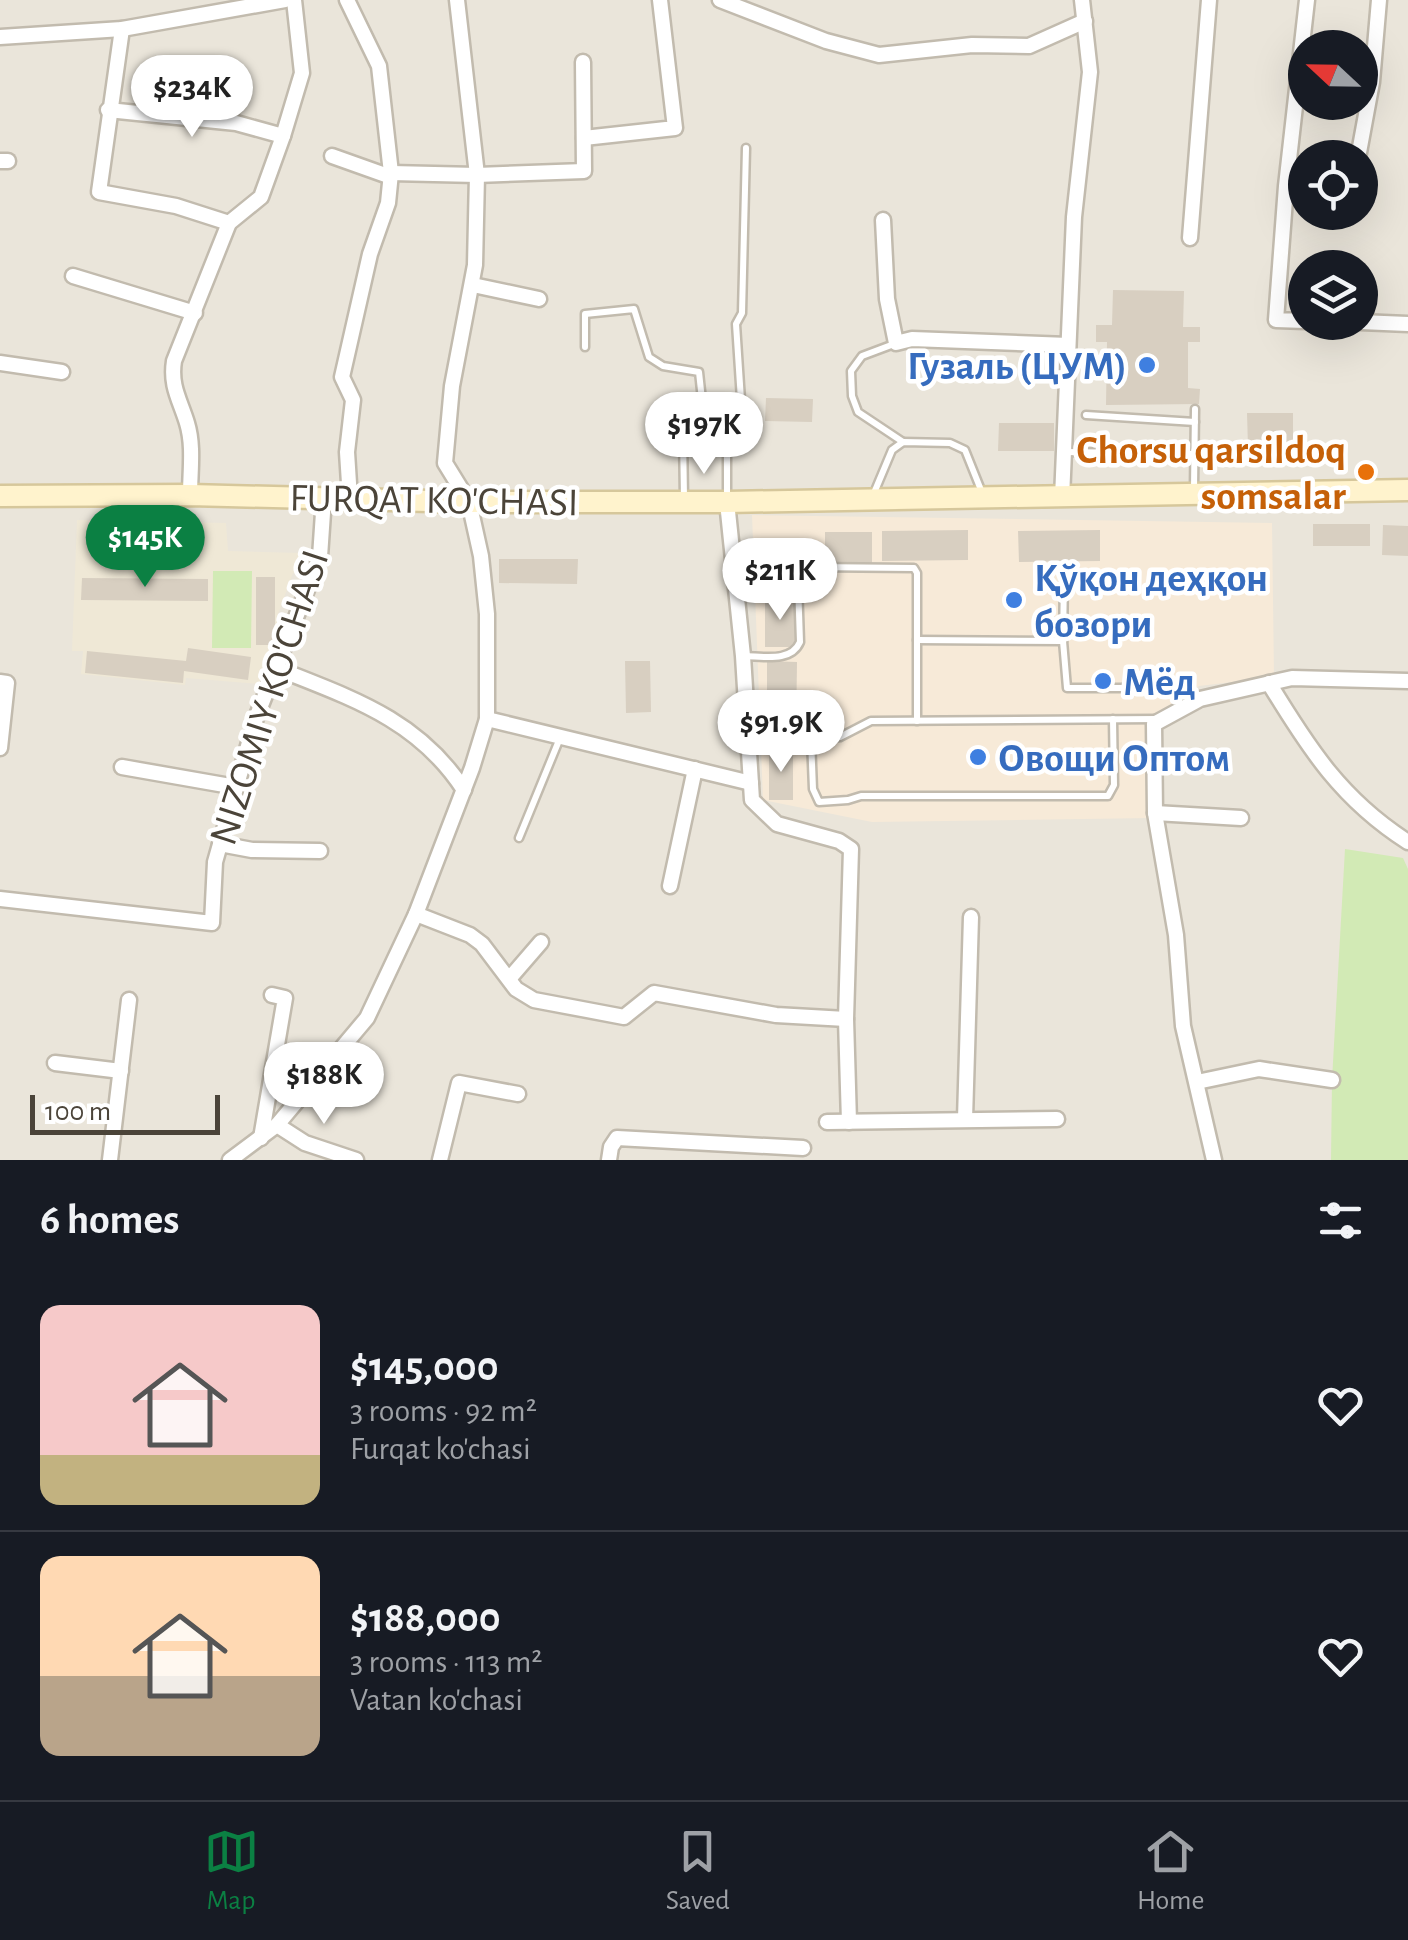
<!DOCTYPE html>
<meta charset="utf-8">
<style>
:root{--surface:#171b24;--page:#242831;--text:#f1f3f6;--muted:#9ea1a6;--line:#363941;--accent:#0b8043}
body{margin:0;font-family:"Alegreya Sans",sans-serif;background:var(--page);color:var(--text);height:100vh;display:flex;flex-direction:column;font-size:38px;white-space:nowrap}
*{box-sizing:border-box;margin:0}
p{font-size:32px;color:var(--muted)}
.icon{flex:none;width:55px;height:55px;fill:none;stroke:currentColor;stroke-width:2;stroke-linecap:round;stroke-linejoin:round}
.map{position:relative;height:1160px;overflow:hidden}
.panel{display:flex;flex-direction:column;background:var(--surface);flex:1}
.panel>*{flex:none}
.needle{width:65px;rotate:292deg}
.tools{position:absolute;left:1288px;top:30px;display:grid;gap:20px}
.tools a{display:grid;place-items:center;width:90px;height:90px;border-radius:50%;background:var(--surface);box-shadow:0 10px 40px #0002;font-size:50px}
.scale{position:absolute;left:30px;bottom:25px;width:190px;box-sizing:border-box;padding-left:10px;border:5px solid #4b4439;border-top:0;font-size:28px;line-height:35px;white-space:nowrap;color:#4b4439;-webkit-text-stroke:8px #fff;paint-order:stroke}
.price{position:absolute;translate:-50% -85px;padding:0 22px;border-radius:35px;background:#fff;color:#222;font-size:32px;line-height:65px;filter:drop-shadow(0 2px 5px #0008)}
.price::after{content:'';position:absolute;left:50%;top:60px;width:30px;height:22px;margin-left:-15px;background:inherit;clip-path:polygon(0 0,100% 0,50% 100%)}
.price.selected{background:var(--accent);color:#fff}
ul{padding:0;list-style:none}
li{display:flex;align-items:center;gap:30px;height:250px;padding:0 40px}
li+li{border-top:2px solid var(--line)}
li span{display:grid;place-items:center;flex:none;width:280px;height:200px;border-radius:20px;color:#555}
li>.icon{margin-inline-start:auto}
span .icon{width:120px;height:120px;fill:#fffc;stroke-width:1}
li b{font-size:42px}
h2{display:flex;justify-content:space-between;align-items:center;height:120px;padding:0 40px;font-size:42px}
.dock{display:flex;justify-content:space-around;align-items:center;height:140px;border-top:2px solid var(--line);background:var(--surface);font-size:28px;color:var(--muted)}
.dock a{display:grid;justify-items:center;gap:5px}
.dock .selected{color:var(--accent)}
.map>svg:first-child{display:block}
.residential{fill:#eae5da;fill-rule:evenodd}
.commercial{fill:#f7ead8}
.education{fill:#efe8d6}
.green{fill:#d2eab5}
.building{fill:#d8cfc1}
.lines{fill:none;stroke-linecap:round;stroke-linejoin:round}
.service-casing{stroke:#c2bbae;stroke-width:11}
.minor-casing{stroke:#c2bbae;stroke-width:19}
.secondary-casing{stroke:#d6c79b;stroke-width:25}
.service{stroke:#fff;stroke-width:6}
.minor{stroke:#fff;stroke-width:14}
.secondary{stroke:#fff3cd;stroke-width:20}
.shop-dot{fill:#3f7fe0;stroke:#fff;stroke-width:4}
.food-dot{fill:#e8710a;stroke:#fff;stroke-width:4}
.labels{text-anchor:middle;stroke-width:9;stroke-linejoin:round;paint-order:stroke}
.shop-label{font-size:40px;font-weight:bold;fill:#366cbe;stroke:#fff;text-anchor:start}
.food-label{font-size:40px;font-weight:bold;fill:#c56008;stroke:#fff;text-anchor:end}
.street-label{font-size:40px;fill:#4b4439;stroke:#fff}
</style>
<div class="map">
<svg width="1408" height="1160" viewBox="0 0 1408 1160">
<rect width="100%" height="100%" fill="#f6f3ec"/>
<path class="residential" d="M0,0H1408V1160H0ZM1305,48H1360V102H1305ZM1305,158H1360V212H1305ZM1305,268H1360V322H1305Z"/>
<polygon class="commercial" points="752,515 1272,523 1274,677 1199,686 1147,722 1151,818 872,822 763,800"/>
<polygon class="education" points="77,520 226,523 228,551 302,553 301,560 307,562 303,575 293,573 278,614 286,618 259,684 186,678 185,685 81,674 83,651 72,651"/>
<g class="green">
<polygon points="213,571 252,571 251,648 212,648"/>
<polygon points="1345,849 1403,858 1408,869 1408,1160 1331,1160 1332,1080"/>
</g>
<g class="building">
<polygon points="1113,290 1184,291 1183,327 1200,327 1200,342 1188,342 1188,388 1200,389 1199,404 1106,405 1107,342 1096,342 1096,325 1112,325"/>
<polygon points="766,398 813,399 812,422 765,421"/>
<polygon points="1247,413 1293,413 1293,446 1248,447"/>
<polygon points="999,423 1054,423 1054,451 998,451"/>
<rect x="1313" y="524" width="57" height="22"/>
<polygon points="1383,525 1408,526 1408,556 1382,555"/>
<polygon points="968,530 968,560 882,561 882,531"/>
<polygon points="1100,530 1100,561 1019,562 1018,531"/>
<polygon points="825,532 872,532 872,563 825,562"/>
<polygon points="499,559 578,559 577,584 499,583"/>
<rect x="256" y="577" width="19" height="68"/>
<polygon points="82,578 208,579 208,601 81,600"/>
<rect x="765" y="599" width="30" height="48"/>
<polygon points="188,648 251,657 248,680 184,671 183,683 85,673 87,651 186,661"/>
<polygon points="625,661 650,661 651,712 626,713"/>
<polygon points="767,661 797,662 796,735 767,735"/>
<rect x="769" y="749" width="24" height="51"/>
</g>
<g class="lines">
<defs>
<g id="service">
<polyline points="894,344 862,356 851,371 852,396 858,412 903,442"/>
<polyline points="585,347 585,314 634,309 649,357 663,366 699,372 702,400 683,434 684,498"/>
<polyline points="1086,415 1195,422"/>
<polyline points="1066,452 1195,454"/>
<polyline points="1194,488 1195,409"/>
<polyline points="874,493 892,450 903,442 950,443 965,450 983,495"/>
<polyline points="727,500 727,416 741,400 736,324 742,313 746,148"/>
<polyline points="1064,578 1063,641 1067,688 1180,688"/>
<polyline points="917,640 1063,641"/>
<path d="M743,656C762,656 791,663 800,642L798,583L800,574L808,567L914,568L917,573V721"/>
<polyline points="811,739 813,789 819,802 848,800 861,796 1108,796 1114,785 1113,719"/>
<polyline points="750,743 840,737 871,721 1158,719"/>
<polyline points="519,838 560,738"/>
<polyline points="274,1064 314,1080"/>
</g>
<g id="minor">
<polyline points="347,0 379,66 391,173 388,203 370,254 342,377 353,400 347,452 350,499"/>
<polyline points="720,0 826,41 879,55 972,45 1029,46 1085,21"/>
<polyline points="122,29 99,192 176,206 229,223"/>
<polyline points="0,37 122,29 285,0"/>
<polyline points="108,110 236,123 283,136"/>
<polyline points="584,138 675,128 660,0"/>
<polyline points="332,156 391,177"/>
<polyline points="1358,158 1372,82 1379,0"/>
<polyline points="0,161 8,161"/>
<polyline points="391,173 477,175 584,171 583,62"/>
<polyline points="883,220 887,299 896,343 912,339 1068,345"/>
<polyline points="1190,238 1209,0"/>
<polyline points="73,276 195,313"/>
<polyline points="473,285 539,299"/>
<polyline points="1305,321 1276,320 1286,186 1307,0"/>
<polyline points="1360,322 1408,324"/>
<polyline points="0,363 62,372"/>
<path d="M190,495C190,471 194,446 187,423C180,400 170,386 174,361L229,223L261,197L283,136L302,73L294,0"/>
<polyline points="1062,498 1074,217 1090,72 1082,0"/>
<polyline points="727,502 743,656 752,800 777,824 839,841 851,849 846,1019 849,1122"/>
<path d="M276,668C351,698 418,719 464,790"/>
<polyline points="0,682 7,683 0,748"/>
<path d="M1269,683C1309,749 1342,800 1408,842"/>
<polyline points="487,719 751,783"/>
<polyline points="122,767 236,787"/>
<polyline points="1155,813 1241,818"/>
<polyline points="220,844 252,850 320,851"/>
<polyline points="670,886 695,769"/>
<polyline points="0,899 212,923 215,862 256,718 320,557 324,498"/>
<polyline points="416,914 470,935 482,944 516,989 534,1000 624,1017 654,993 776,1015 846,1019"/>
<polyline points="509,979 541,942"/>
<polyline points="55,1063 121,1071"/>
<polyline points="1197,1082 1259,1069 1332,1080"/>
<polyline points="965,1119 971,917"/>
<polyline points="827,1122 1057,1119"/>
<polyline points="277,1125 305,1143 356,1160"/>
<polyline points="261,1138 285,998 272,995"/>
<polyline points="110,1160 129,1000"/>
<polyline points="230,1160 277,1125 367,1018 416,914 472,768 487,719 487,614 481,556 469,502 445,463 452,386 475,265 477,175 457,0"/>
<polyline points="440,1160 459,1083 518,1094"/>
<polyline points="609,1160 611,1147 617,1138 803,1148"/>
<polyline points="1214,1160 1183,1026 1176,935 1155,813 1154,724 1200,699 1292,678 1408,681"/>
</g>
<polyline id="secondary" points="0,496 190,495 469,502 727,502 1408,490"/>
</defs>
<use href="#service" class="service-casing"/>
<use href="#minor" class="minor-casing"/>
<use href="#secondary" class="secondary-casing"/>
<use href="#service" class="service"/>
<use href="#minor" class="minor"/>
<use href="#secondary" class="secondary"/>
</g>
<g class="shop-dot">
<circle cx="1147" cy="365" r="10"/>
<circle cx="1014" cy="600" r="10"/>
<circle cx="1103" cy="681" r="10"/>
<circle cx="978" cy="757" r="10"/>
</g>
<circle class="food-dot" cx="1366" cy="472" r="10"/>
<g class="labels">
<g class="shop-label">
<text x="1127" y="379" text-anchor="end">Гузаль (ЦУМ)</text>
<text x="1034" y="591">Қўқон деҳқон<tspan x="1034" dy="46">бозори</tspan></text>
<text x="1123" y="695">Мёд</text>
<text x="998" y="771">Овощи Оптом</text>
</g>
<g class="food-label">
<text x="1346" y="463">Chorsu qarsildoq<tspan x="1346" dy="46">somsalar</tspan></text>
</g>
<g class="street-label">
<text transform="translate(434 499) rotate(1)" y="14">FURQAT KO'CHASI</text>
<text transform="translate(268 697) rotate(-72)" y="14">NIZOMIY KO'CHASI</text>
</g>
</g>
</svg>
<div class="tools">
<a><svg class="needle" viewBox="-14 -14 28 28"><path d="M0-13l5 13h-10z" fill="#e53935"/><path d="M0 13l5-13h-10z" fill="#9ea1a6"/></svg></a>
<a><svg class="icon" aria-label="locate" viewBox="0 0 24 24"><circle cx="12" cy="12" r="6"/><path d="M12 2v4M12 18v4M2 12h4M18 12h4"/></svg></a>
<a><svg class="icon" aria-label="layers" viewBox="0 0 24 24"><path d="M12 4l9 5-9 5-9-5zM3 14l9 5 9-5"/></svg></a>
</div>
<div class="scale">100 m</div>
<b class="price" style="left:192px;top:140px">$234K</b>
<b class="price" style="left:704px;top:477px">$197K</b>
<b class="price selected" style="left:145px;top:590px">$145K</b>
<b class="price" style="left:780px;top:623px">$211K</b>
<b class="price" style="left:781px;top:775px">$91.9K</b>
<b class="price" style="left:324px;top:1127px">$188K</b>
</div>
<section class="panel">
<h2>6 homes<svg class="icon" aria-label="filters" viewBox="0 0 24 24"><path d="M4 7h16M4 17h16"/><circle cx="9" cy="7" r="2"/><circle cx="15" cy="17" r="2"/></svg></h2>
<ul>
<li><span style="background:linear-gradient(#f6c9c9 75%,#c2b280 0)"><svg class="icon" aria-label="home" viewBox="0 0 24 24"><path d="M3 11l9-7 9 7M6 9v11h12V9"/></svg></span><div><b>$145,000</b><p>3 rooms · 92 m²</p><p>Furqat ko'chasi</p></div><svg class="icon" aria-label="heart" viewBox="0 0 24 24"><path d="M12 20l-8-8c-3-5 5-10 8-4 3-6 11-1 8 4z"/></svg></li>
<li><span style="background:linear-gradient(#ffd9b3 60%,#b9a48a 0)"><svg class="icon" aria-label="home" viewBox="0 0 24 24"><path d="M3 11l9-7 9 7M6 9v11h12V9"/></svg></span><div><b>$188,000</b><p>3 rooms · 113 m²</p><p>Vatan ko'chasi</p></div><svg class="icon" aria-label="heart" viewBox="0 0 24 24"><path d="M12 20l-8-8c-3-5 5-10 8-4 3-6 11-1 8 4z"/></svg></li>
</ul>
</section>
<nav class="dock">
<a class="selected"><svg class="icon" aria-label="map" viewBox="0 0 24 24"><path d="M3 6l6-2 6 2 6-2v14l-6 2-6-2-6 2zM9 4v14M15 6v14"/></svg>Map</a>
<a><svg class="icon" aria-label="saved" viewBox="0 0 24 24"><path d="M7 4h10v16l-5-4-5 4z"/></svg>Saved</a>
<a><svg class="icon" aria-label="home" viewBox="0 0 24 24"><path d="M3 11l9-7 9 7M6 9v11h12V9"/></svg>Home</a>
</nav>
